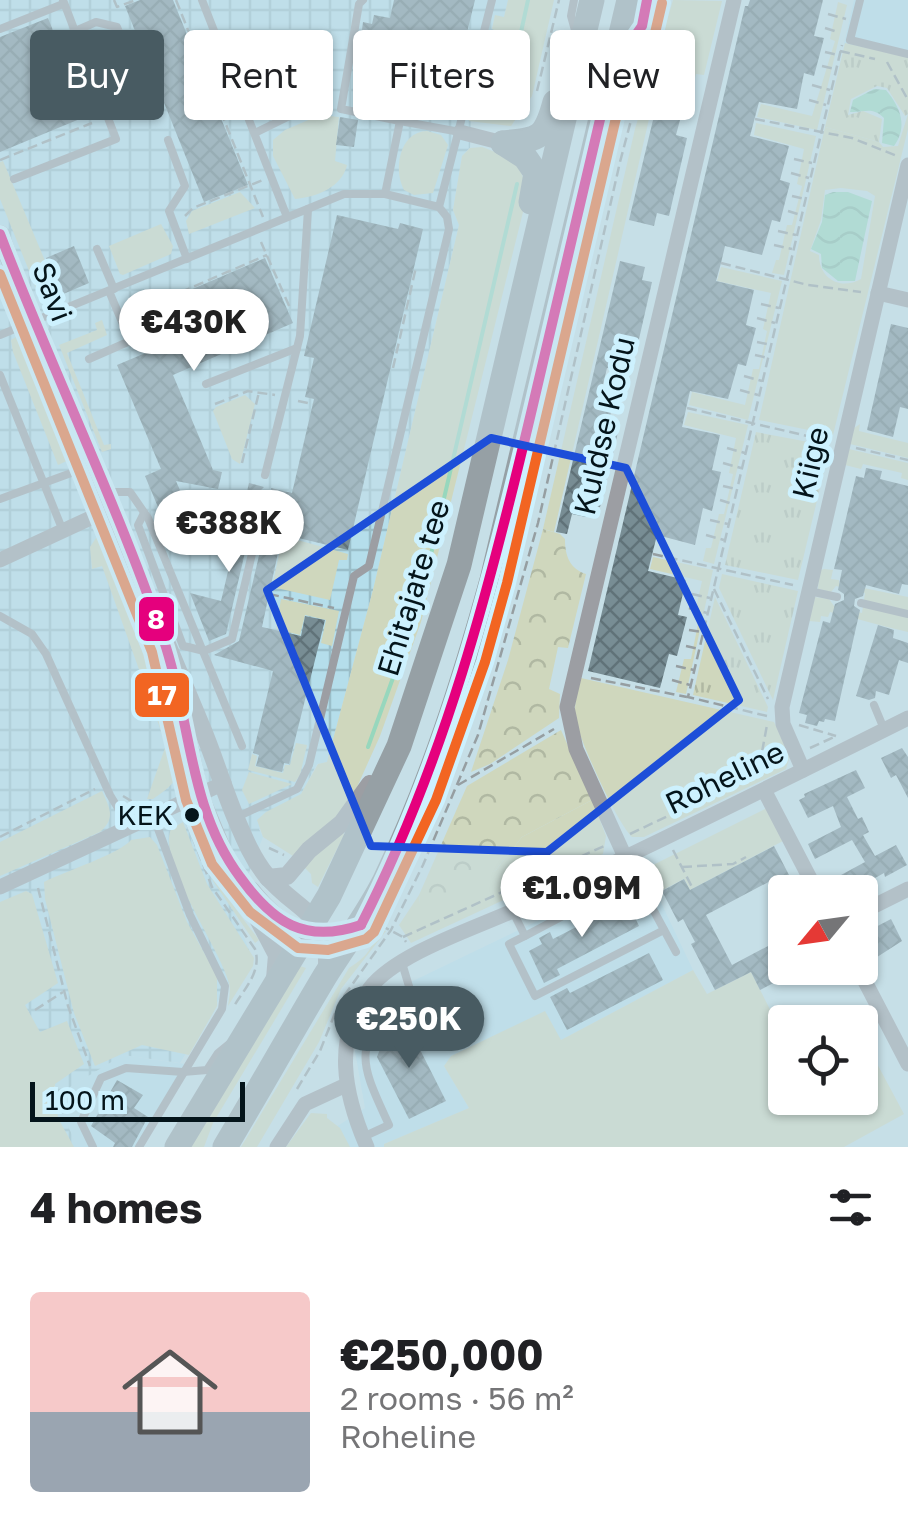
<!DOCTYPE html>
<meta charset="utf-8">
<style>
:root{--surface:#fff;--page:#f2f2f2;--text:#202124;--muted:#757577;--accent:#485b62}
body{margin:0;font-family:"Golos Text",sans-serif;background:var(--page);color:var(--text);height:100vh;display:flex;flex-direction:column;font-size:38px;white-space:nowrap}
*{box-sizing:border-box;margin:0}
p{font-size:32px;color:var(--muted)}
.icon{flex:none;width:55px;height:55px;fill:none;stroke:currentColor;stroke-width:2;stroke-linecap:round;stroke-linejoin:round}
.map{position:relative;height:1147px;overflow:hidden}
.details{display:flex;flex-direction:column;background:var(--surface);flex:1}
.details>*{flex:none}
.guide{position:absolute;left:30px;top:30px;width:850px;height:90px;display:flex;gap:20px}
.needle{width:65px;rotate:241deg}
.controls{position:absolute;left:768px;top:875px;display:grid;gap:20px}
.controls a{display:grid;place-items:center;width:110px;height:110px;border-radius:10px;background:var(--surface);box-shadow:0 2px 8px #0004;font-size:50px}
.scale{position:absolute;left:30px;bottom:25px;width:215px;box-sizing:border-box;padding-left:10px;border:5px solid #04141a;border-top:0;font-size:28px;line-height:35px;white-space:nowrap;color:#04141a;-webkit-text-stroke:8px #cdf1fe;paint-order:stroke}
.price{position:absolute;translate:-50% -85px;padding:0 22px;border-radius:35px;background:#fff;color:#222;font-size:32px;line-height:65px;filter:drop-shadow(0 2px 5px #0008)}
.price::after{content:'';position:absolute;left:50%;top:60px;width:30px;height:22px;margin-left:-15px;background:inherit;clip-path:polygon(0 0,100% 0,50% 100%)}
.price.current{background:var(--accent);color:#fff}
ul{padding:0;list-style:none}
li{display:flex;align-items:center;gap:30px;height:250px;padding:0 30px}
li span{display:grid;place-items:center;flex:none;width:280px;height:200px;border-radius:10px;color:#555}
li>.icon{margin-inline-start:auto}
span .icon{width:120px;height:120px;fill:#fffc;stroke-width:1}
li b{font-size:42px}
h2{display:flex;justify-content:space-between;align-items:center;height:120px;padding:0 30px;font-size:42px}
.chip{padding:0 35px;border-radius:10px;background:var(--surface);box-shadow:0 2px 8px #0004;font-size:35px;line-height:90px}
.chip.current{background:var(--accent);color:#fff}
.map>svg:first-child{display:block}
.built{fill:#b5deeb}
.industrial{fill:url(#industrial-grid)}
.green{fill:#cfd7bd;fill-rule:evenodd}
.forest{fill:url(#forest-crowns)}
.park{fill:url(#park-tufts)}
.water{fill:url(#water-waves)}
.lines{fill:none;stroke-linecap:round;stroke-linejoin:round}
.stream{stroke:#97d7bd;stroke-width:4}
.building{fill:url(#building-cross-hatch)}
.path{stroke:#969ea1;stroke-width:2.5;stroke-dasharray:10 5;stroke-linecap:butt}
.service{stroke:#9c9ea3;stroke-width:8}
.minor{stroke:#9c9ea3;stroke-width:15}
.tertiary{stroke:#9c9ea3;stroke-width:18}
.trunk{stroke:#96a0a5;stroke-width:25}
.service-bridge{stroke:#9c9ea3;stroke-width:8}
.bus-1-casing{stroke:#cdf1fe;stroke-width:18}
.bus-2-casing{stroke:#cdf1fe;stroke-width:18}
.bus-1{stroke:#e5007d;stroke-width:10}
.bus-2{stroke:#f26522;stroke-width:10}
.marked{fill:none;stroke:#1d4ed8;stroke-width:8;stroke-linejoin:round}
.bus-dot{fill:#04141a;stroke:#cdf1fe;stroke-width:4}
.labels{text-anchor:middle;stroke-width:10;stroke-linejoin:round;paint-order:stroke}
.bus-label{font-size:28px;fill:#04141a;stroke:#cdf1fe;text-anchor:end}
.street-label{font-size:30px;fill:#04141a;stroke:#cdf1fe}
.line-badge{stroke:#cdf1fe;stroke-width:4}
.badge-label{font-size:28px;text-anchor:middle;font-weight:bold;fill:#fff}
</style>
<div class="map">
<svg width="908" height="1147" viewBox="0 0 908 1147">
<defs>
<pattern id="industrial-grid" width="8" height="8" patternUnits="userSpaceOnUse" patternTransform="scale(2.5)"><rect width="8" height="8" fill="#b5deeb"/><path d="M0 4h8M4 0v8" fill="none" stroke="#9abec9"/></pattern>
<pattern id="forest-crowns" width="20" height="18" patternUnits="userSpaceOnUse" patternTransform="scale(2.5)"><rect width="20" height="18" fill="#cfd7bd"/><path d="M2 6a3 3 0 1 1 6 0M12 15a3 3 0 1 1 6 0" fill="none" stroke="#b0b8a2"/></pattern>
<pattern id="park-tufts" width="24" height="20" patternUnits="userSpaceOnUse" patternTransform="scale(2.5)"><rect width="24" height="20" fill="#cfd7bd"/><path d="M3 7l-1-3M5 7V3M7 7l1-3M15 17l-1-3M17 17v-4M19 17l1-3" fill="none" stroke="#b0b8a2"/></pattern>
<pattern id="water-waves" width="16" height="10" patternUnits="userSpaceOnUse" patternTransform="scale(2.5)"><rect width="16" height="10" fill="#97d7bd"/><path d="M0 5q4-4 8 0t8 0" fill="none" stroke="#80b8a2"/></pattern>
<pattern id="building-cross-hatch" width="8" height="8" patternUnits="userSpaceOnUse" patternTransform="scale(2.5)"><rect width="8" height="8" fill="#788d94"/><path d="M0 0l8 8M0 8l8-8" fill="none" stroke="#607278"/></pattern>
</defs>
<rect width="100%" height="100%" fill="#c6dfe7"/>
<g class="built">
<polygon points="854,0 908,0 908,59 844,44"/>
<polygon points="645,869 693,970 561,1040 444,1066 469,1108 384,1144 384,1147 306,1147 365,1108 355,1051 384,995"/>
<polygon points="123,1055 191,1065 143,1147 78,1147 64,1118 70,1087"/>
</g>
<polygon class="industrial" points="0,0 508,0 504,18 495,15 492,28 501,33 483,108 471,108 470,148 462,156 453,210 459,225 373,590 327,762 317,764 301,794 259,829 263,837 234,911 249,950 180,1063 123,1055 70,1087 64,1118 78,1147 0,1147"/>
<g class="green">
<polygon points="508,0 554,0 532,96 511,126 469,121 471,108 483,108 500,33 492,29 495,15 504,17"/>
<polygon points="673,0 722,1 704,75 696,74 683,120 669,117 673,96 655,93 554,532 543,529 635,129"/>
<polygon points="838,2 847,5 817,130 757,117 761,104 812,116 835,41 830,39"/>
<polygon points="243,54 267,116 257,120 233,58"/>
<path d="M908,114V129L833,435L759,420L825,127L879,142L883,147L898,146ZM841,188L867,191L875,196L861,279C840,291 819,278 819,255L810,251L821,220L825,190Z"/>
<path d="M320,115L339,117L335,161L347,165C342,187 317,197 295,199L273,156V140L285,130Z"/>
<polygon points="756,123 816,136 784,275 772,273 776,260 779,260 787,225 792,225 802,186 797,184 804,149 754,135"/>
<path d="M427,131L441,135L448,145L433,193L414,195L404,190C393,170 399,132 427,131Z"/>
<path d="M482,147C514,159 518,159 528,192L421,622L380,736L348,807L293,856L263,837L257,820L266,812L301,794L318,764L327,762L373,590L459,225L453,210L462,156L470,148Z"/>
<polygon points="3,161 59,294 45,300 40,298 0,199 0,162"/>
<polygon points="240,192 255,208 189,234 186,221 192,211"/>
<polygon points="161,224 173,246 171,254 123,275 120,274 109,246"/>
<polygon points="721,267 782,281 748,420 689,405 692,392 745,405 753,369 759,369 767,331 763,329 771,293 717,281"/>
<polygon points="102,320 107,335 67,353 104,445 111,444 111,449 102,452 59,345 97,330 95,323"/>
<polygon points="23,333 30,335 78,456 58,465 13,352 11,340"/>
<polygon points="245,395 255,404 240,464 232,459 213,411 216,407"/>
<polygon points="688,412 748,425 714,564 703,561 706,548 711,548 719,514 724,514 733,474 729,473 736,438 684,425"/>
<polygon points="860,424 859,431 908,443 908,458 850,444 854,428"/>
<polygon points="849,449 908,463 908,480 901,478 902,473 863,464 861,469 845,465"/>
<path d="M104,536L112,542L144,620V635L138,641C150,671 187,748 176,777C172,787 161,793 153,799H147L166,745L102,566L92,569L90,547L96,538Z"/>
<polygon points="283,536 348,554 347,560 339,560 330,600 272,587"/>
<polygon points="653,557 713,570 686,694 676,692 684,659 691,659 699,619 694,617 702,581 650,569"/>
<path d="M824,569L833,570L831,579L839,580V583L908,597V632C881,626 855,618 830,612L828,617L821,616L820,622L809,621L815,597L829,599L834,606L862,613L865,593L836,586L831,592L818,589L819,571Z"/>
<polygon points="281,599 339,611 332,646 321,643 326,620 305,615 300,635 276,629"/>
<path d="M581,678L774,722L790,756L786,769L644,837H632C617,823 578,737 575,717C574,704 578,690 581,678Z"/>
<polygon points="296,743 307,745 300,775 295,782 248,770 252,754 257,756 255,766 283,773 285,765 290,765"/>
<polygon points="249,772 292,784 249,804 242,790"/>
<path d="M102,791C110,809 116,818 100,832L0,876V842Z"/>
<polygon points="592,800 606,836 603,854 411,943 399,925 419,895 420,904 496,870 522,837"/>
<polygon points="767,808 783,841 690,890 684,879 657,893 645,869"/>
<path d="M183,822L207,884L254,958L253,966L228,1006C229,999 231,991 229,983C220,948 157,861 171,829Z"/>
<path d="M192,824C209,831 207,850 212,865C221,892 242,917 259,940L255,943L213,881Z"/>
<polygon points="343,832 344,835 318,887 312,883 311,874 304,867 321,847"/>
<path d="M150,837L157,845L187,922L217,976V1006L189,1055L142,1045L95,1066L74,1013L45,899L44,882C66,871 119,854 131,840Z"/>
<polygon points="26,891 32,894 58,983 25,1005 40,1032 67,1021 84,1064 55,1084 58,1118 74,1147 0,1147 0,902"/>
<path d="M375,927L386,931L341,989L319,1042L257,1147H241L349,968C366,957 375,948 375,927Z"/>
<polygon points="300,966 306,968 213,1123 204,1147 190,1147"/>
<polygon points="693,970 707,994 751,972 785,1039 785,1098 860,1098 860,1049 867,1045 904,1114 844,1147 384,1147 384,1144 469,1108 444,1066 451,1056 545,1011 561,1040"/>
<polygon points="311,1113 327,1114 327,1118 340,1128 350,1147 286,1147"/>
</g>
<g class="forest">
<path d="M543,529L560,534L565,539C565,556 570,569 586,574L568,648L558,647L549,689L560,694L559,718L490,764L471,772L508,660Z"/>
<polygon points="561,730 592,800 522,837 496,870 430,908 420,904 419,895 467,786"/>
</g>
<g class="park">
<polygon points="845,43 908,57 908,114 905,116 887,88 877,86 851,99 848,115 863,111 882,119 879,142 825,127"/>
<polygon points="756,432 830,446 798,580 725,565"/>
<polygon points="722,574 798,591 773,700 719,588"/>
<polygon points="715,597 768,707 767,712 693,695"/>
</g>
<g class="water">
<path d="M874,89L886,90C901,108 908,127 894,146L882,143L884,118C871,106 865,113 850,112L853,100Z"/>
<polygon points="833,192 848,192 872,201 855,281 838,281 822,268 821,254 811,249 822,222 825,195"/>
</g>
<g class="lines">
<g class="stream">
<polyline points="479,115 507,96 528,0"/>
<polyline points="0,284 12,315"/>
<polyline points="27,349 70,460"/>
<polyline points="82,485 87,501"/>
<polyline points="105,545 135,625"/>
<polyline points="368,747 419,606 517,184"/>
</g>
</g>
<g class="building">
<polygon points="140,0 173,0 248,185 204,202 125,6"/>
<polygon points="394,0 475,0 453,89 398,76 403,56 360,45 363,22 372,24 374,15 390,18"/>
<polygon points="750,0 823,0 814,36 824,38 814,76 804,73 797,109 759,102 750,136 789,146 780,180 790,183 780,222 772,220 762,255 725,246 721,263 716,281 754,290 746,325 756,328 746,366 738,364 728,399 690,391 682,427 720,435 712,470 721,472 712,511 703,508 695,545 657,535 648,571 686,580 678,615 687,617 677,656 669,654 660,688 588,671 745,6 748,6"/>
<polygon points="48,18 87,116 0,152 0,37"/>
<polygon points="659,95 671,98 667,117 680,120 676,135 687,138 669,216 657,213 654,226 629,220"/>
<polygon points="340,117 358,120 354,147 336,145"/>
<polygon points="337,215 398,229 400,223 423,229 348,550 282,534 262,627 301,636 305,616 325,620 289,764 284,763 282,772 256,766 259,755 253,753 273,671 214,655 239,641 273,496 271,488 292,493 314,399 305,397 314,358 304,356"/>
<polygon points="74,246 89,283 61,295 46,258"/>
<polygon points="265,258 293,323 173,375 213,470 222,472 218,489 176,481 198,532 173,543 145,476 161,469 117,365 155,349 139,312"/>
<polygon points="620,261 645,267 642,280 652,282 634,361 623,359 620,371 607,368 597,409 611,412 608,425 619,428 600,507 590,504 586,517 572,514 567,534 556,532"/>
<polygon points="891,324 908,328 908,409 900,407 893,437 867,430"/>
<polygon points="866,468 882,471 880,479 908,486 908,585 902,584 899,594 866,585 863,596 855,599 854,606 860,610 835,721 825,719 824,722 819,721 817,726 805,723 807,715 799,713 823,621 830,623 835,604 844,600 844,594 838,590 842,570 834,569 856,476 864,478"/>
<polygon points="249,483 264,487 259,492 226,634 209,641 190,593 221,601"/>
<polygon points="878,625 894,630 893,638 908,643 908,663 899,660 889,695 876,691 875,698 869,700 856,696"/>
<polygon points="902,748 908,757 908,798 896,775 891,778 881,758"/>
<polygon points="856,770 865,788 847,797 858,819 862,817 869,832 863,835 875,856 896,845 907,865 885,877 884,873 850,892 841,875 865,862 852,840 815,859 808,844 841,827 833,806 808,818 799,800 805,797 804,794"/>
<polygon points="774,846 789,875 777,881 776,878 706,915 732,965 785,937 785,968 802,968 760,990 751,972 715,990 691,944 695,942 683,919 678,922 662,891 684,879 690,890"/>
<polygon points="627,901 639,926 557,969 560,975 544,983 529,951 542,944 539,938 550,932 553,939"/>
<polygon points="891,919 902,941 874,959 865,941 874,936 870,930"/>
<polygon points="649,953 663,980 567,1030 550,997 567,988 570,993"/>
<polygon points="405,1020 446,1101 409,1119 377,1057 387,1030"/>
<polygon points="117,1080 143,1095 134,1108 148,1117 132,1147 113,1147 115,1143 91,1126"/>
</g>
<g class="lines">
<g class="path">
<polyline points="114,0 117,7 136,0"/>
<polyline points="176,0 263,217"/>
<polyline points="828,14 846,19"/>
<polyline points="825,28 838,32"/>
<polyline points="840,51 875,59"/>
<polyline points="825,52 838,55"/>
<polyline points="887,62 908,100"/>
<polyline points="822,66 835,69"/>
<polyline points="812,85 830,90"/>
<polyline points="537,91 559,0"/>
<polyline points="809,100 826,105"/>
<polyline points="755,119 852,138 897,156"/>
<polyline points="794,159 812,163"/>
<polyline points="0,160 92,123"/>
<polyline points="791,173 809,178"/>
<polyline points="792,196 805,199"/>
<polyline points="788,211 801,215"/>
<polyline points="185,216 193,208 263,180"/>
<polyline points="778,231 796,235"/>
<polyline points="261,242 290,308"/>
<polyline points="774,245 792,249"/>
<polyline points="721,263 808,285 861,292"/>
<polyline points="761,304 779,308"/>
<polyline points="139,310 267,255"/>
<polyline points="757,318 775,323"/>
<polyline points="757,342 771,345"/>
<polyline points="755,355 768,358"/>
<polyline points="393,368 416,267"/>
<polyline points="744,376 762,381"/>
<polyline points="740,390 758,395"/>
<polyline points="298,401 313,404"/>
<polyline points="215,404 248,391 275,395"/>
<polyline points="687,408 829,441"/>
<polyline points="727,448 745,453"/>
<polyline points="856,448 908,460"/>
<polyline points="242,463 259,392"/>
<polyline points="723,463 741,468"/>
<polyline points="723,486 736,489"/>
<polyline points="720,500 733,504"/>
<polyline points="710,520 728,524"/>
<polyline points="706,535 724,540"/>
<polyline points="653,554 793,585"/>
<polyline points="714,589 768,699"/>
<polyline points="269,594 334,608"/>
<polyline points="692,594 710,598"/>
<polyline points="689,608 707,613"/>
<polyline points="689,630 702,632"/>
<polyline points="143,641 162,691"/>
<polyline points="686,646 699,649"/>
<polyline points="676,666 694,670"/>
<polyline points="591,678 687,697"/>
<polyline points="672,680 690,685"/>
<polyline points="767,716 688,697 842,45"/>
<polyline points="799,725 836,736"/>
<polyline points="810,748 834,737"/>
<polyline points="766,766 762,752 767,725"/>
<polyline points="458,785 554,729"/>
<polyline points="123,796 138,805"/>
<path d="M187,823L212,887L255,949C262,971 245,988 234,1006"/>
<polyline points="630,834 785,760"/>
<polyline points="0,837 95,789"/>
<polyline points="269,848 284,855"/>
<polyline points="673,850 693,889"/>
<polyline points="682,867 733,864 746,857"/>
<polyline points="38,888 68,1006 90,1066"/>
<polyline points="380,925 403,937 406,942"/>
<polyline points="403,937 604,846"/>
<polyline points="35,1010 63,992"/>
<polyline points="297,1089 320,1051 339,1003 391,930 423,865 478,735 538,523 620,162 648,56 669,0"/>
</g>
<g class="service">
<polyline points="202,0 287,217"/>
<polyline points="363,0 359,4 341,109 400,121"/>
<polyline points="574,0 571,16 576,34"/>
<polyline points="860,0 850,40 908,54"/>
<polyline points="0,29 63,4"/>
<polyline points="73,32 96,22 117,27 145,97"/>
<polyline points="629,45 642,26 647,0"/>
<polyline points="255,133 316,103"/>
<polyline points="168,140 185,186 169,211 187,259"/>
<polyline points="14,179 116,139 63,0"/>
<polyline points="439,207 385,194 400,121 460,132"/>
<polyline points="97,249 114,289"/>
<polyline points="0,335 344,194 385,194"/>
<polyline points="89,359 130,341 109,291"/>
<polyline points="0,375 63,531"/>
<polyline points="206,384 297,348"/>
<polyline points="265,475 300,336 308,209"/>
<polyline points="104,492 130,492 148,518 242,746"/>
<polyline points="0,499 93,465"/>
<polyline points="144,513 138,525 183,646 188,647"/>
<polyline points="809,591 837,597"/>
<polyline points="861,603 908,614"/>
<polyline points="0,616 32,634 46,654 110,795 130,828"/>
<polyline points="204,651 232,639 266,494"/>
<polyline points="874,705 884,729"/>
<polyline points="235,818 297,789 309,765 354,576 369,566 449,229 447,217 439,207 492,0"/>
<polyline points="626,859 676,952"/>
<polyline points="513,912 525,936 635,878"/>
<polyline points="525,936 509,944 535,996 664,930"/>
<path d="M363,1137L389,1125C363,1068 344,1037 414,1003L402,963"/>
<polyline points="93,1147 81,1122 101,1078 126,1068 183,1072 207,1070 218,1053 229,1044"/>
<polyline points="139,1147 222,1009 225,986 190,915 154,818"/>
</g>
<g class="minor">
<polyline points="460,132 503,143"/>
<polyline points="878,293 908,300"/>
<polyline points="0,560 110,509"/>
<polyline points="803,770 783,724 782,707 908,165"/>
<polyline points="764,790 817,892"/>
<polyline points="625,857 576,749 567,707 734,0"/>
<polyline points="0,887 224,783"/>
<polyline points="860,913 908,889"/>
<polyline points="858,968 908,1064"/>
<polyline points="277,1147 305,1104 346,1085"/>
<path d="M367,1147C344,1094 332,1038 370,988C397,953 476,928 517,909C648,847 778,783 908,718"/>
</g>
<g class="tertiary">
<path d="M0,234C62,401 134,564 202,728C215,759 224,791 237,821C245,840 253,859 266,875C299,914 330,911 327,972"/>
<polyline points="178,696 200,796 226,858 277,955 275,979"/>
<polyline points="268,878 287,876 309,850 342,823 370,784"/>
<path d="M251,890C281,928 313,947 361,925"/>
</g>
<g class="trunk">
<path d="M503,143C540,139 545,139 555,102"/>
<polyline points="503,143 525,157 536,173 531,202"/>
<polyline points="177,1147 329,896 399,746 459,565 592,0"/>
<path d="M225,1147C259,1090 291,1033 325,976C345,944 368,914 385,880C431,784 464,681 492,580L629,0"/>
</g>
<polyline class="service-bridge" points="188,647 204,651"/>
<defs>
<g id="bus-1">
<path d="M0,234C52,370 117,503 164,641C191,720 188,808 240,877C273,923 305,944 361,925"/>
<path d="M361,925C445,761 490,587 532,409C559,295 585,182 612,69L642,26L647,0"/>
</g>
<polyline id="bus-2" points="0,274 152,652 186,800 212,864 250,912 298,948 328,950 366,939 374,932 436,800 485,662 507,583 626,75 655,33 662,3"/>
</defs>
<use href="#bus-1" class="bus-1-casing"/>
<use href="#bus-2" class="bus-2-casing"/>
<use href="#bus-1" class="bus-1"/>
<use href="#bus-2" class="bus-2"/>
</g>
<path d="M0 0H908V1147H0ZM491,438L626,468L739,700L547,852L371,846L267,590Z" fill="#c6dfe7" fill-opacity=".55" fill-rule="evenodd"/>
<path class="marked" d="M491,438L626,468L739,700L547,852L371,846L267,590Z"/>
<circle class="bus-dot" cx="192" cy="815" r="9"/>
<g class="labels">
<g class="bus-label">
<text x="173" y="825">KEK</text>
</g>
<g class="street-label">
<text transform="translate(52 292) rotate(69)" y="10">Savi</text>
<text transform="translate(605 426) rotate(-77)" y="10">Kuldse Kodu</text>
<text transform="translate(811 463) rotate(-77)" y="10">Kiige</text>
<text transform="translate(414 588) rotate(-73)" y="10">Ehitajate tee</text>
<text transform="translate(725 778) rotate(-26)" y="10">Roheline</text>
</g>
</g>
<g class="line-badge">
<rect x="137" y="595" width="39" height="48" rx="10" fill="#e5007d"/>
<rect x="133" y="671" width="58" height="48" rx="10" fill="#f26522"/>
</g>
<g class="badge-label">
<text x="156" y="629">8</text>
<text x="162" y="705">17</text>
</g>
</svg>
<div class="controls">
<a><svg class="needle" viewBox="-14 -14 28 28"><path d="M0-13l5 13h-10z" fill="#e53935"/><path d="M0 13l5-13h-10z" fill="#757577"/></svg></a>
<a><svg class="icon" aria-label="locate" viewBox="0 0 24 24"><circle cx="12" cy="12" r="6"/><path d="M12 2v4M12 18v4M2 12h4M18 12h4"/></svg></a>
</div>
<div class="scale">100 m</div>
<b class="price" style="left:194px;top:374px">€430K</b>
<b class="price" style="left:229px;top:575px">€388K</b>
<b class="price" style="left:582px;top:940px">€1.09M</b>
<b class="price current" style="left:409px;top:1071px">€250K</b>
<div class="guide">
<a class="chip current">Buy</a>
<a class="chip">Rent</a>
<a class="chip">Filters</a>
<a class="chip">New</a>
</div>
</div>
<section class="details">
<h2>4 homes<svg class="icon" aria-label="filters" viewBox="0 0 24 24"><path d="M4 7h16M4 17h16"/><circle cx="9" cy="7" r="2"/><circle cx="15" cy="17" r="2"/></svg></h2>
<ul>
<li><span style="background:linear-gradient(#f6c9c9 60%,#9aa5b1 0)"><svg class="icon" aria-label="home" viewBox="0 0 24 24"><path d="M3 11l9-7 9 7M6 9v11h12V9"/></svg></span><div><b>€250,000</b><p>2 rooms · 56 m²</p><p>Roheline</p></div></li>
</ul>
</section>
